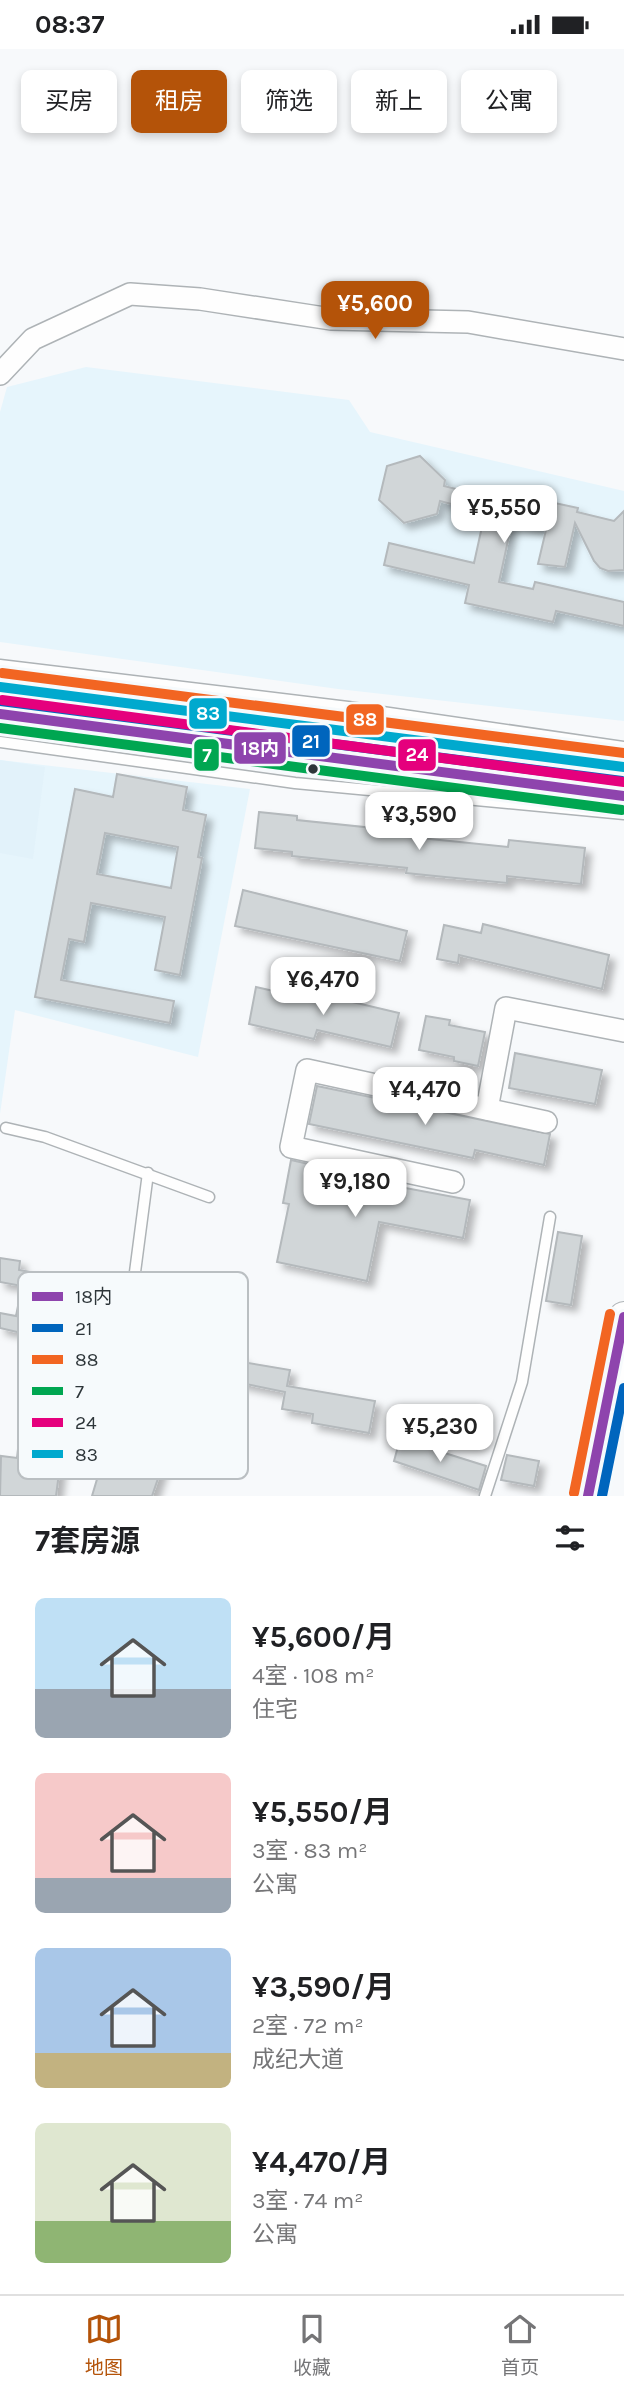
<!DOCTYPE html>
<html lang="zh">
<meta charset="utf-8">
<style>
:root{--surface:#fff;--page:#f6f6f6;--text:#202124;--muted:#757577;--line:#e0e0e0;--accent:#b45309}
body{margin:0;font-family:Karla,"Noto Sans SC",sans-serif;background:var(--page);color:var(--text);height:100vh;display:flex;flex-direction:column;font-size:26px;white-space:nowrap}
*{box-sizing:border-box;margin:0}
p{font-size:23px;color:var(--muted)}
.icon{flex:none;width:38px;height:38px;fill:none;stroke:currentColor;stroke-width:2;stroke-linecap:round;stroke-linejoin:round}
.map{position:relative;height:1447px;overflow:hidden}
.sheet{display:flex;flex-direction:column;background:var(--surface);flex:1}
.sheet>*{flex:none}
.guide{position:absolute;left:21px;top:21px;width:583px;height:63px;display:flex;gap:14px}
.price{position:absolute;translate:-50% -60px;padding:0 16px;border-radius:14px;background:#fff;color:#222;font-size:23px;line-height:46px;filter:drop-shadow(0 2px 4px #0008)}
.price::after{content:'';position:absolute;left:50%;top:42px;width:21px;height:16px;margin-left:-10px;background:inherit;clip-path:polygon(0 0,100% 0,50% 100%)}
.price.current{background:var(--accent);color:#fff}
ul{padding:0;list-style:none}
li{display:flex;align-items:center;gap:21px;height:175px;padding:0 35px}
li span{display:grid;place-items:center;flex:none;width:196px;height:140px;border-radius:10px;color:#555}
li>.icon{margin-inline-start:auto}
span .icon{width:84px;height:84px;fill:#fffc;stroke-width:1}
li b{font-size:30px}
h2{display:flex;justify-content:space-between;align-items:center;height:84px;padding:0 35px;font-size:30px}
.tag{padding:0 24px;border-radius:10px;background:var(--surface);box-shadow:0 4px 10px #0003;font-size:24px;line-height:63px}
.tag.current{background:var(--accent);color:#fff}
.status{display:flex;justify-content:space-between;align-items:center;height:49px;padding:0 35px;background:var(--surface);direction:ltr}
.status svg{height:19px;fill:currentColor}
.dock{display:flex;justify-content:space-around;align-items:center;height:98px;border-top:2px solid var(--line);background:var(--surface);font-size:19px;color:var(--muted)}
.dock a{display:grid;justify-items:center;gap:4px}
.dock .current{color:var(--accent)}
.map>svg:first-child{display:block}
.built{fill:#e6f5fc}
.green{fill:#e2f2fa}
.building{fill:#d1d6d8;stroke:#b4b9bc;stroke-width:2;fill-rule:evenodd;filter:url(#shadow)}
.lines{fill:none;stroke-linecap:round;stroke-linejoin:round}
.lane-casing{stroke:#aeb3b6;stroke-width:13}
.street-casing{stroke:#aeb3b6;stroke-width:24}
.secondary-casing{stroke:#aeb3b6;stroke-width:32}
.highway-casing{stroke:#aeb3b6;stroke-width:39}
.lane{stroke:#fefefe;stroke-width:10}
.street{stroke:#fefefe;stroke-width:21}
.secondary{stroke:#fefefe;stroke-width:30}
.highway{stroke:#fefefe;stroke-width:37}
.bus-1-casing{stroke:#f6fafc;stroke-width:16}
.bus-2-casing{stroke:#f6fafc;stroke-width:16}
.bus-3-casing{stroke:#f6fafc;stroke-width:16}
.bus-4-casing{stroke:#f6fafc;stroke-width:16}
.bus-5-casing{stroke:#f6fafc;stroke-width:16}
.bus-6-casing{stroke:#f6fafc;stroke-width:16}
.bus-1{stroke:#8e44ad;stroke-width:10}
.bus-2{stroke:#0065bd;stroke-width:10}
.bus-3{stroke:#f26522;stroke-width:10}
.bus-4{stroke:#00a651;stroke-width:10}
.bus-5{stroke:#e5007d;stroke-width:10}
.bus-6{stroke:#00a9ce;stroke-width:10}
.bus-dot{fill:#2d3539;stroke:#f6fafc;stroke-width:2.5}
.key{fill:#f6fafc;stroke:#babfc2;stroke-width:2}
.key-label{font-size:19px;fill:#2d3539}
.line-badge{stroke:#f6fafc;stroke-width:2.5}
.badge-label{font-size:19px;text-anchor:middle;font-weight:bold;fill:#fff}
</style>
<div class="status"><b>08:37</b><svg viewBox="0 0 49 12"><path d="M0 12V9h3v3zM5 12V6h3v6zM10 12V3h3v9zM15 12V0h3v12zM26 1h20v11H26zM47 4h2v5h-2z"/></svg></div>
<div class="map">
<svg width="624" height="1447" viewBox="0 0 624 1447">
<defs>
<filter id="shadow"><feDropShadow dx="6" dy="6" stdDeviation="3.5" flood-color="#0004"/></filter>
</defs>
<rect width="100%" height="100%" fill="#f7f9fb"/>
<g class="built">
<polygon points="86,318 349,351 370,383 624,442 624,672 338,640 0,593 0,363 7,338"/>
<polygon points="0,711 250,740 198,1008 15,961 0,1065"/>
</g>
<polygon class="green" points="0,711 45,718 33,810 0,804"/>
<g class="building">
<polygon points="420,407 445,431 444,437 488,448 490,440 578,459 577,463 614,472 624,462 624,521 608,522 600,519 594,512 575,474 565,518 538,515 546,481 512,473 499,533 533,540 535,533 624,553 624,577 556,562 553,573 465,554 469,536 384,516 389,494 474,514 485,464 440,452 437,465 404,474 379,451 387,417"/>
<path d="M117,725L187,738L183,761L206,766L198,808L202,809L180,926L155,921L165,868L91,854L84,893L69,890L61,931L174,952L170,974L35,948L75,740L113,748ZM105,784L178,798L171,839L97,825Z"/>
<polygon points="259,763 297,767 297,771 412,783 411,788 508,798 509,791 585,799 581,835 507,827 507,834 445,828 406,824 407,819 292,807 292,803 255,799"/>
<polygon points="243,841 407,882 400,912 235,877"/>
<polygon points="483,875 609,906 602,940 459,906 458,914 437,910 444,876 481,884"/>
<polygon points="256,938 326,954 327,947 399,964 391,998 317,981 314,990 249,975"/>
<polygon points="426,967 450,971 449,976 485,983 478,1017 454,1012 454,1008 419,1001"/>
<polygon points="515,1004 602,1021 595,1055 509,1039"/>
<polygon points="317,1037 550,1085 544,1116 475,1101 473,1109 309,1075"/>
<polygon points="291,1111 326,1119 325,1124 470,1151 463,1189 379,1173 367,1232 277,1213 289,1155 283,1154"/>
<polygon points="558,1183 582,1187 571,1256 546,1252"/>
<polygon points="0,1209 20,1212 19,1221 64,1229 59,1254 56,1253 47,1290 0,1279 0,1264 16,1267 22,1237 0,1233"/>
<polygon points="135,1285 243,1309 242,1313 290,1321 287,1337 375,1352 369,1384 312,1374 313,1365 282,1360 285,1343 197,1325 198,1318 132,1307"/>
<polygon points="21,1372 63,1377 167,1403 152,1447 92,1447 103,1410 62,1401 56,1447 0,1447 1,1407 17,1409"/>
<polygon points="400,1390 486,1417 479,1441 394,1412"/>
<polygon points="507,1406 539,1412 534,1437 501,1431"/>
</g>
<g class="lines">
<defs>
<g id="lane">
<polyline points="0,616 348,658 624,698"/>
<polyline points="0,693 295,734 624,765"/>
<polyline points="6,1079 45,1088 209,1148"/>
<polyline points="121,1330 148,1124"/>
<polyline points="485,1447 522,1333 550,1168"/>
</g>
<g id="street">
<polyline points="0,325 33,290 130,245 200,250 331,270 468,273 624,300"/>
<polyline points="487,1060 506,959 624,982"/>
<polyline points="453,1133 291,1098 307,1021 546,1073"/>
</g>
<polyline id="secondary" points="588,1447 624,1268"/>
<g id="highway">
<polyline points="0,638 624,718"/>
<polyline points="0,665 624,747"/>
</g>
</defs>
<use href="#lane" class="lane-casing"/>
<use href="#street" class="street-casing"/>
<use href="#secondary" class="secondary-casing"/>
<use href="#highway" class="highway-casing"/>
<use href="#lane" class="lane"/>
<use href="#street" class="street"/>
<use href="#secondary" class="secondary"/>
<use href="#highway" class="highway"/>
<defs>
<g id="bus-1">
<polyline points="0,665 624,747"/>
<polyline points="588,1447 624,1268"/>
</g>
<g id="bus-2">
<polyline points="0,652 622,732"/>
<polyline points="602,1447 624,1339"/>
</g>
<g id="bus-3">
<polyline points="2,624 624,704"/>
<polyline points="574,1444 610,1265"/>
</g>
<polyline id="bus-4" points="0,679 622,761"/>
<polyline id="bus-5" points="2,651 624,733"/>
<polyline id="bus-6" points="0,638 624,718"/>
</defs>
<use href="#bus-1" class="bus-1-casing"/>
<use href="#bus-2" class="bus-2-casing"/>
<use href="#bus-3" class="bus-3-casing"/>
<use href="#bus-4" class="bus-4-casing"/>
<use href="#bus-5" class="bus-5-casing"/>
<use href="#bus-6" class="bus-6-casing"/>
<use href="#bus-1" class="bus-1"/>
<use href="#bus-2" class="bus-2"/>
<use href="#bus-3" class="bus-3"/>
<use href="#bus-4" class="bus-4"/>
<use href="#bus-5" class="bus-5"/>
<use href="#bus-6" class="bus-6"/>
</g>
<circle class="bus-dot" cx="313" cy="720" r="6"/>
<rect x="18" y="1223" width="230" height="207" rx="10" class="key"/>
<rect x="32" y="1243" width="31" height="9" fill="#8e44ad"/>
<rect x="32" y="1275" width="31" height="8" fill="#0065bd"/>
<rect x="32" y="1306" width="31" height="9" fill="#f26522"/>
<rect x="32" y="1338" width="31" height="8" fill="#00a651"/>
<rect x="32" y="1369" width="31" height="9" fill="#e5007d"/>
<rect x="32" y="1401" width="31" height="8" fill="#00a9ce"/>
<g class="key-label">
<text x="75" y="1254">18内</text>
<text x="75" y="1286">21</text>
<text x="75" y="1317">88</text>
<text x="75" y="1349">7</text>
<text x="75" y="1380">24</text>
<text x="75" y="1412">83</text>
</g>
<g class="line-badge">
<rect x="188" y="648" width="40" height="33" rx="7" fill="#00a9ce"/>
<rect x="345" y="654" width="40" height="33" rx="7" fill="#f26522"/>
<rect x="291" y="675" width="40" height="34" rx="7" fill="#0065bd"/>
<rect x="233" y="682" width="54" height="34" rx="7" fill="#8e44ad"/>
<rect x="397" y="689" width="40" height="34" rx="7" fill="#e5007d"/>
<rect x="193" y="689" width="27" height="34" rx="7" fill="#00a651"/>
</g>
<g class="badge-label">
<text x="208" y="671">83</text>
<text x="365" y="677">88</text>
<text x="311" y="699">21</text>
<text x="260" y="706">18内</text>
<text x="417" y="712">24</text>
<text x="207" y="713">7</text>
</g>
</svg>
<b class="price current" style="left:375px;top:292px">¥5,600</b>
<b class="price" style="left:504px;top:496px">¥5,550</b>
<b class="price" style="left:419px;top:803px">¥3,590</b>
<b class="price" style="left:323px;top:968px">¥6,470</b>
<b class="price" style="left:425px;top:1078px">¥4,470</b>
<b class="price" style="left:355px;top:1170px">¥9,180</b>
<b class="price" style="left:440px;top:1415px">¥5,230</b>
<div class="guide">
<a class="tag">买房</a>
<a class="tag current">租房</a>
<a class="tag">筛选</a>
<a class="tag">新上</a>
<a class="tag">公寓</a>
</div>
</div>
<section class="sheet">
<h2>7套房源<svg class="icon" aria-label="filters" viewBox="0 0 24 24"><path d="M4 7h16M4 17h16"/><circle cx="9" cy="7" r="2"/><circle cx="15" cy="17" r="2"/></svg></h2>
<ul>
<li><span style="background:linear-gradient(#bfe0f5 65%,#9aa5b1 0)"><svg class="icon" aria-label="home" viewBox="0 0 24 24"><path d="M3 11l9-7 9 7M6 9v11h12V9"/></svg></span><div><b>¥5,600/月</b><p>4室 · 108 m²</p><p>住宅</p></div></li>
<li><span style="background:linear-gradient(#f6c9c9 75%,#9aa5b1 0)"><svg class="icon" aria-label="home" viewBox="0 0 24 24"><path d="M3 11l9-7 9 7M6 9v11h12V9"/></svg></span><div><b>¥5,550/月</b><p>3室 · 83 m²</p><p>公寓</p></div></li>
<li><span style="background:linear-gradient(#a9c7e8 75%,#c2b280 0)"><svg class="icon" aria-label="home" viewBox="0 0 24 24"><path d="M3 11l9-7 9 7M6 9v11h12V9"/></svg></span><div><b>¥3,590/月</b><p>2室 · 72 m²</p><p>成纪大道</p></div></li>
<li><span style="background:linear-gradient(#dfe7d0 70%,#8fb573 0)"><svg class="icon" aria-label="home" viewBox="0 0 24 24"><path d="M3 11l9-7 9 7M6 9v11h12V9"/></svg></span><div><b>¥4,470/月</b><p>3室 · 74 m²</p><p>公寓</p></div></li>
</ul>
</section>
<nav class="dock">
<a class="current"><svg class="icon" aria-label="map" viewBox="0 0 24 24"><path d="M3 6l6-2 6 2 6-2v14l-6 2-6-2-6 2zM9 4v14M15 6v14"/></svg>地图</a>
<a><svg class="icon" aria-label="saved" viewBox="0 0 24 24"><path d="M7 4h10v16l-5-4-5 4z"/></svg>收藏</a>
<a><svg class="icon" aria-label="home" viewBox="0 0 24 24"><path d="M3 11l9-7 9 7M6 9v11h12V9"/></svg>首页</a>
</nav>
